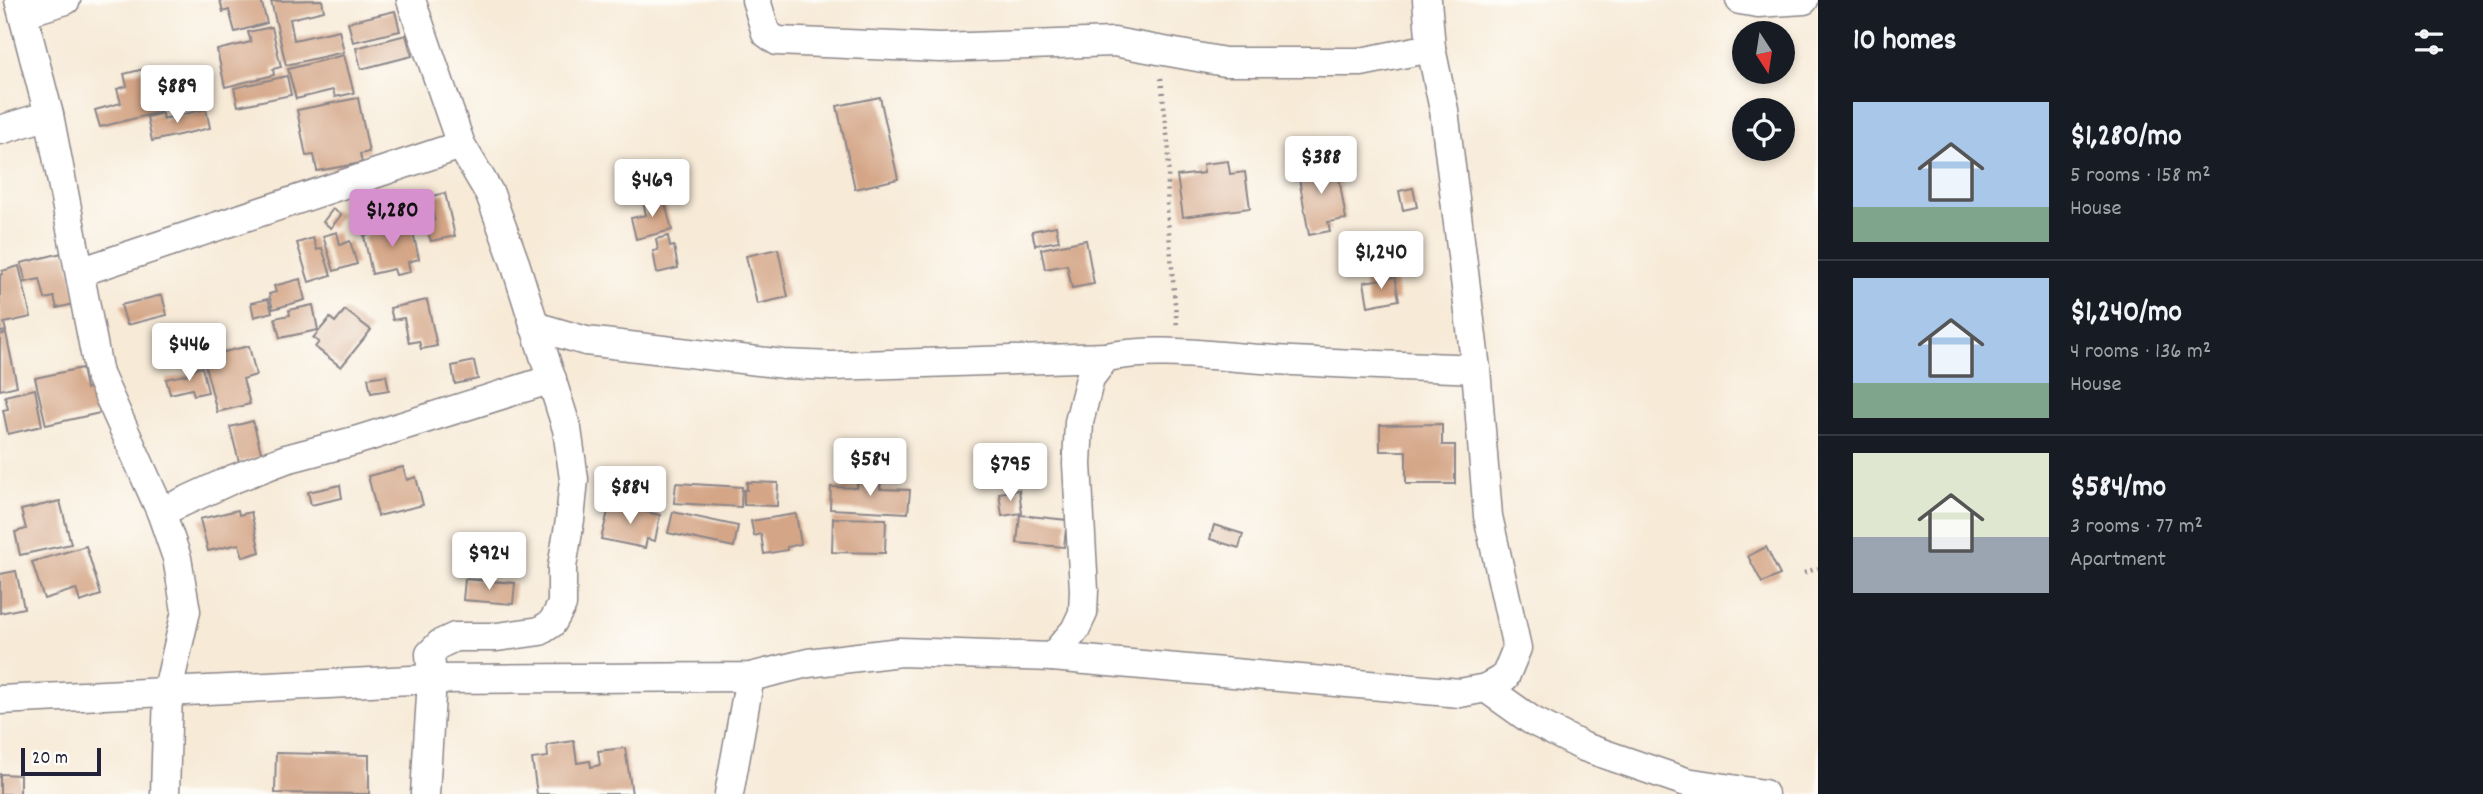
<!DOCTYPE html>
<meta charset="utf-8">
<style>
:root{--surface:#171b24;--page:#20242c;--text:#f1f3f6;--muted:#9ea1a6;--line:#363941;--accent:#d690ce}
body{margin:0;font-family:Dekko,sans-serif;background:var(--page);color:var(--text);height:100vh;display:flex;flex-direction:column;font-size:26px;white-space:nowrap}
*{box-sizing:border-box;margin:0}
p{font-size:23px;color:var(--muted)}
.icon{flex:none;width:38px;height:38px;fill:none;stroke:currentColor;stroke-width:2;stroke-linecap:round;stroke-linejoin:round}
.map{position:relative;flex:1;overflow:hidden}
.details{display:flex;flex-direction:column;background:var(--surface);width:665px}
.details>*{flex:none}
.needle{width:46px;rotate:168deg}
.tools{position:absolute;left:1732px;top:21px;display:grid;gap:14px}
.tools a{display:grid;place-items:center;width:63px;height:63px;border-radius:50%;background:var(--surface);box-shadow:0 4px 10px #0003;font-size:35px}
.scale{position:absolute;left:21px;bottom:18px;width:80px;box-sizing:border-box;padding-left:7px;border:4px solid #22223b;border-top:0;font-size:19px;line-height:24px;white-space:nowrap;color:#22223b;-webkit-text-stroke:5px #fdfcf7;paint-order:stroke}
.price{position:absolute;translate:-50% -60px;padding:0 16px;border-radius:7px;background:#fff;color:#222;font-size:23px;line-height:46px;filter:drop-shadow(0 2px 4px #0008)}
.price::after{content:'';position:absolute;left:50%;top:42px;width:21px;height:16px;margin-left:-10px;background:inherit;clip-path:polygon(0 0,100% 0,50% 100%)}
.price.selected{background:var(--accent);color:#111}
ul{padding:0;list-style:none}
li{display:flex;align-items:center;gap:21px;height:175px;padding:0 35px}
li+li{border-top:2px solid var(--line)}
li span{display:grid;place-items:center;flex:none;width:196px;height:140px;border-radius:0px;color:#555}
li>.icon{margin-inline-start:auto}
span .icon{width:84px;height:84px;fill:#fffc;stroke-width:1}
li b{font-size:30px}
h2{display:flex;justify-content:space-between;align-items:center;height:84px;padding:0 35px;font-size:30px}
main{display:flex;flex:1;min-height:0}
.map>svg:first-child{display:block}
.building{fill:#d4a586}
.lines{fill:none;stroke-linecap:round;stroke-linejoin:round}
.street-casing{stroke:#8c8689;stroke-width:31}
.path{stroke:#8c8689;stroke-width:4.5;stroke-dasharray:2 5;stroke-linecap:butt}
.street{stroke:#fff;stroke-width:28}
</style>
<main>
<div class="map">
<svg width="1818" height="794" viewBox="0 0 1818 794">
<rect width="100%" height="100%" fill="#fdfcf7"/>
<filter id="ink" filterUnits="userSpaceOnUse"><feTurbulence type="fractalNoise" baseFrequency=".0143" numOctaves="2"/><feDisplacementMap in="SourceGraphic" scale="14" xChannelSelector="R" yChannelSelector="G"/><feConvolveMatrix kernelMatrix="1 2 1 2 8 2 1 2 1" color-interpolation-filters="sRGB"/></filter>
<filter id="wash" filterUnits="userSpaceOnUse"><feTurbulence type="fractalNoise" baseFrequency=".00686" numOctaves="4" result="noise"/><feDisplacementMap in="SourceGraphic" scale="28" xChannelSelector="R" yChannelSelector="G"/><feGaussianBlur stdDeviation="1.57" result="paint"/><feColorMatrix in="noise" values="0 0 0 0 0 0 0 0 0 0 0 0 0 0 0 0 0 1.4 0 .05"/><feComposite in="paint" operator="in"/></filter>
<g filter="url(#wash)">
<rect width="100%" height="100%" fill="#f7ead7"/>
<g id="blocks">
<g class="building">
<polygon points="220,0 261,0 267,23 235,32 229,10 223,12"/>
<polygon points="322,0 324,11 290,19 294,40 339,30 344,52 286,65 271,1"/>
<polygon points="395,11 400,31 353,42 348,22"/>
<polygon points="272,27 281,67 273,69 274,75 225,87 217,50 251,42 248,32"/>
<polygon points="406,35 412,56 361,69 356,48"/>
<polygon points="344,55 354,93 335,97 333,90 296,99 288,69"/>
<polygon points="148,68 160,112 100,127 95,110 121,103 117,89 127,86 124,74"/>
<polygon points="287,76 291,95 238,106 234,88"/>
<polygon points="880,97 898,179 855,189 837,106"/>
<polygon points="358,98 369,152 360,154 362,163 317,171 314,155 306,156 297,110"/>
<polygon points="206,109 210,128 152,141 147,117 162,113 163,119"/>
<polygon points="1336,160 1346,219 1328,222 1330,231 1309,235 1297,167"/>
<polygon points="1228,161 1230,174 1245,172 1250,208 1183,217 1177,176 1204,173 1203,164"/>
<polygon points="1413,188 1417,207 1403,210 1399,191"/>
<polygon points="445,193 455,236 431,241 427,229 432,228 430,221 434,220 432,211 427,212 424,198"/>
<polygon points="663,196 672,230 636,239 631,218 646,215 643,201"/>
<polygon points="333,209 341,215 331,228 323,222"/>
<polygon points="410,219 419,259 408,262 410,272 396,275 394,269 372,274 364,236 389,230 388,224"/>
<polygon points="1056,226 1059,241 1035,245 1032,231"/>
<polygon points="337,232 340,245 350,241 357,264 334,271 323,236"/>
<polygon points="668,236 670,247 674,246 678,268 657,273 653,251 658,250 656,239"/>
<polygon points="313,238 317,250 322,248 331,275 309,282 297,243"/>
<polygon points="1086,240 1094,284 1072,288 1067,265 1045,269 1041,249"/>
<polygon points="778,249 788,297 757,304 746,256"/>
<polygon points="66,252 78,303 57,308 54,297 45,299 40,279 26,282 21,263"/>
<polygon points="19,266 31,317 4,323 6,331 0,332 0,275 2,274 2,271"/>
<polygon points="1395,277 1399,300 1368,306 1364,282"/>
<polygon points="300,279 305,300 273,309 269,294 276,292 274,286"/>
<polygon points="162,295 167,315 127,325 121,305"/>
<polygon points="268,299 272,312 254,317 251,303"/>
<polygon points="427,300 437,346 421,349 419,341 409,343 404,318 393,320 390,308"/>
<polygon points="313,305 318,330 280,338 275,318 290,315 289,310"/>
<polygon points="345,310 371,330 341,367 315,347 319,342 313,338 330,318 335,322"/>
<polygon points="6,333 17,386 0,390 0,335"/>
<polygon points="249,346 256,375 243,379 250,404 217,412 203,357"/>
<polygon points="474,361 478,379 455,384 452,366"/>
<polygon points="202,367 208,392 194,395 192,389 170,394 166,379 189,374 188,371"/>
<polygon points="82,368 86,389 94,386 100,413 46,425 35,378"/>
<polygon points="386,375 389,390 371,393 368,378"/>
<polygon points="35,389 42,426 8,434 3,410 8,409 5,396"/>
<polygon points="253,421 262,456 239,462 230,427"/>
<polygon points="1442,424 1442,445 1455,445 1455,484 1406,484 1406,451 1380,451 1380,425"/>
<polygon points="403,467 407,480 416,477 423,505 378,516 368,476"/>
<polygon points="858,478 881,479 880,489 910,490 908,513 830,509 831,487 857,488"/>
<polygon points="747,482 778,483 777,506 744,505 744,490 747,490"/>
<polygon points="676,483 742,487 741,507 674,503"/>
<polygon points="340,485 342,498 311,505 308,492"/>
<polygon points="1019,490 1022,513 1002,516 999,493"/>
<polygon points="60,501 71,544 20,555 15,532 26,529 21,510"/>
<polygon points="610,504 660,515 655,541 647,539 645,548 601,539"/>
<polygon points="238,510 239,515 251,512 260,552 243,557 239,544 208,551 200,519"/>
<polygon points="673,512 738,526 734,547 668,533"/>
<polygon points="796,514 801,544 787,547 787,550 764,554 761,534 754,536 751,521"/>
<polygon points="1020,515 1067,520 1064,547 1017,543"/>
<polygon points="833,518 886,519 885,553 832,552"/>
<polygon points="1214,525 1243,534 1239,548 1210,539"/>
<polygon points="86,546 101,595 80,602 76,589 44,599 32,562"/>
<polygon points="1766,547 1780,575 1762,583 1748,556"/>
<polygon points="16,571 24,608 0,613 0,574"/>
<polygon points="465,579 515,583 513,604 463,600"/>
<polygon points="574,741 577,763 590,761 591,767 600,765 598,751 625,748 632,794 537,794 532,759 548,757 547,745"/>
<polygon points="276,753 369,755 369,794 275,793"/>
<polygon points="0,774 20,775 20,794 0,794"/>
</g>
</g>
</g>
<g filter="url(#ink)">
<use href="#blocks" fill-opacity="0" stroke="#8c8689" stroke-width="2"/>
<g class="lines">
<defs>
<g id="street">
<polyline points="19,0 49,115 99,374 161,512 177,558 186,611 168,690 165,794"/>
<polyline points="411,0 461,145 490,194 515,263 567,429 574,479 570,520 562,567 562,605 552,623 540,631 497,637 455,637 440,644 430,654 432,679 425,794"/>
<polyline points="756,0 766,33 777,41 940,48 1114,42 1225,62 1361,62 1431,48"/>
<polyline points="1740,0 1758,3 1804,0"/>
<polyline points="23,13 66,0"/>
<polyline points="0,130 49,115"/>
<polyline points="80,272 461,145"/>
<polyline points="534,326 586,341 784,364 832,366 1106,357"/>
<polyline points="161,512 233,479 286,459 358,440 552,379"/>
<path d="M1052,657L1075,630L1083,613L1084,590L1077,464L1079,422L1090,378L1106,357C1158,347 1210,356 1262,359C1333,364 1405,366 1476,369"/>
<polyline points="1486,688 1531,720 1584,747 1686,782 1764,794"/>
<polyline points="0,700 432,679 750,677 808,663 900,652 1052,657 1460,693 1486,688 1505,677 1517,648 1488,516 1476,369 1444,110 1431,48 1427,0"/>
<polyline points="729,794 750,677"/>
</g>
</defs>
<use href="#street" class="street-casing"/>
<g class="path">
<polyline points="1161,78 1169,152 1167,209 1177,327"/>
<polyline points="1804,573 1818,568"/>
</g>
<use href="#street" class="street"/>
</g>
</g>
</svg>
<div class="tools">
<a><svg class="needle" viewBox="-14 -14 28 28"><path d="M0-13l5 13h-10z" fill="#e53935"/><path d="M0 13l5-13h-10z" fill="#9ea1a6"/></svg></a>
<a><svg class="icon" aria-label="locate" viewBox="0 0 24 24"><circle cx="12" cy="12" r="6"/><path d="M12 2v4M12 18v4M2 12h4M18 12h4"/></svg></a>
</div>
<div class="scale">20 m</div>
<b class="price" style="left:177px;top:125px">$889</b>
<b class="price" style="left:1321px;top:196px">$388</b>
<b class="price" style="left:652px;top:219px">$469</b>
<b class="price selected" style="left:392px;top:249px">$1,280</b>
<b class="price" style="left:1381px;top:291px">$1,240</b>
<b class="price" style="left:189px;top:383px">$446</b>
<b class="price" style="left:870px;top:498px">$584</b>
<b class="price" style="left:1010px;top:503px">$795</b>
<b class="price" style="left:630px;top:526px">$884</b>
<b class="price" style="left:489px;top:592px">$924</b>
</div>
<section class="details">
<h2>10 homes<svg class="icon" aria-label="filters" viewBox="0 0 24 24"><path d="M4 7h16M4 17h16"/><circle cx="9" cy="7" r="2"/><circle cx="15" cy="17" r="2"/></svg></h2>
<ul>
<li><span style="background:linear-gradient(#a9c7e8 75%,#7fa58c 0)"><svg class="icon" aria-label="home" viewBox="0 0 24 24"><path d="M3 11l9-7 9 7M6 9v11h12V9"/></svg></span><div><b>$1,280/mo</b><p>5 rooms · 158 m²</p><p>House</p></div></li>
<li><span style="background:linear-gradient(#a9c7e8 75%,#7fa58c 0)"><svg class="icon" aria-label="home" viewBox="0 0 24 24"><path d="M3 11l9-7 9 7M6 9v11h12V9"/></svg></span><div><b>$1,240/mo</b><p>4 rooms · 136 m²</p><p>House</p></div></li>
<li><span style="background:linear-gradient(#dfe7d0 60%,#9aa5b1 0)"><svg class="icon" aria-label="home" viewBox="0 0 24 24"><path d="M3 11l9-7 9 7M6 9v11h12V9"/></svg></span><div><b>$584/mo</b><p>3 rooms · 77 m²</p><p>Apartment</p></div></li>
</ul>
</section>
</main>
